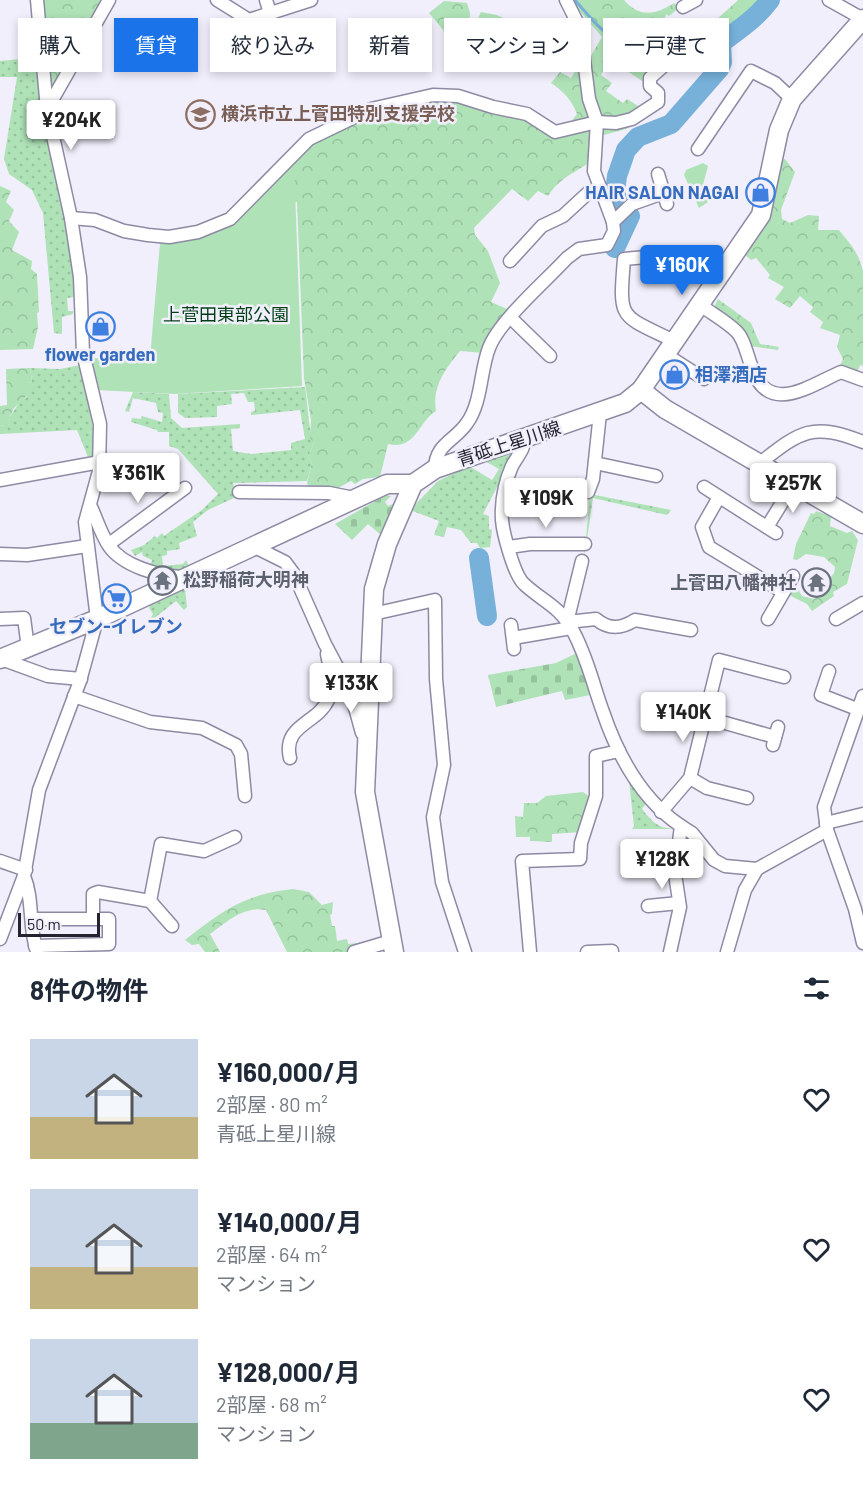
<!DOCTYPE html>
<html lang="ja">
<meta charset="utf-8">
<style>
:root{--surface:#fff;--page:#f6f6f7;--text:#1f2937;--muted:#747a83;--accent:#1a73e8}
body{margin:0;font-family:Barlow,"Noto Sans JP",sans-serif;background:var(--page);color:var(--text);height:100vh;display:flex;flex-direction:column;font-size:22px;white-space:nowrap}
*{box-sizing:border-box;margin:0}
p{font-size:20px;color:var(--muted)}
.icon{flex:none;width:33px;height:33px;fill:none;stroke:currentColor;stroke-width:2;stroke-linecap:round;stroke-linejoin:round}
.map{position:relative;height:952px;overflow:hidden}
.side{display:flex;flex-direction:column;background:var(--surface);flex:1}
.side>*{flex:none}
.top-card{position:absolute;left:18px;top:18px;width:828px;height:54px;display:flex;gap:12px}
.scale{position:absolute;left:18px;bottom:15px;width:82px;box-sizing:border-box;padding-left:6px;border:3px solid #25242e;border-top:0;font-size:16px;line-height:21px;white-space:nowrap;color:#25242e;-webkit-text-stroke:4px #f1effb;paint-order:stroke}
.price{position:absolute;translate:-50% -51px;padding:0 14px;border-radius:6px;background:#fff;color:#222;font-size:20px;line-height:39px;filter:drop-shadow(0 2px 3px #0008)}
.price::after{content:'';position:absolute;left:50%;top:36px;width:18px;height:14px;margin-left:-9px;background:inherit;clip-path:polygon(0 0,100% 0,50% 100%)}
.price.on{background:var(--accent);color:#fff}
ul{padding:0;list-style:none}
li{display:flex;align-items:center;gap:18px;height:150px;padding:0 30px}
li span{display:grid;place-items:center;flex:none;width:168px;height:120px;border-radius:0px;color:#555}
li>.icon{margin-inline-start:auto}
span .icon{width:72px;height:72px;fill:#fffc;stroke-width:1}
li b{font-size:26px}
h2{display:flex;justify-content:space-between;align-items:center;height:72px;padding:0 30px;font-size:26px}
.tag{padding:0 21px;border-radius:0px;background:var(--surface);box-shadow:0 3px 9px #0003;font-size:21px;line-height:54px}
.tag.on{background:var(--accent);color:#fff}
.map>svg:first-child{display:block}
.grass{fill:url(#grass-dots)}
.forest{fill:url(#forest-crowns)}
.cemetery{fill:url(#cemetery-stones)}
.park{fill:#afe2b7}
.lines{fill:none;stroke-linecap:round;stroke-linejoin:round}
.stream{stroke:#77b1da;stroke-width:3}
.river{stroke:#77b1da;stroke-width:20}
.street-casing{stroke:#8e8aa4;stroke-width:15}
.secondary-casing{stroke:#8e8aa4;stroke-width:21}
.street{stroke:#fff;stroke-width:12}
.secondary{stroke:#fff;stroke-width:18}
.labels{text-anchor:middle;stroke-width:5;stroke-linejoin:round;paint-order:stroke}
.education-label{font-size:18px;font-weight:bold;fill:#785e54;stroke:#f1effb;text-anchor:start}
.shop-label{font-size:18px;font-weight:bold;fill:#366cbe;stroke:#f1effb}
.park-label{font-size:18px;fill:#003f16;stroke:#f1effb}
.street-label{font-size:18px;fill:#25242e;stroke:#f1effb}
.worship-label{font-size:18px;font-weight:bold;fill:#5b616d;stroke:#f1effb;text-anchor:start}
</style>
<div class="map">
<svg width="863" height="952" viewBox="0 0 863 952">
<defs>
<pattern id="grass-dots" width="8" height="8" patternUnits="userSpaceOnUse" patternTransform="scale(1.5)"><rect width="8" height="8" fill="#afe2b7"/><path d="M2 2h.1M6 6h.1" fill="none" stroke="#96c29e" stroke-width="1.8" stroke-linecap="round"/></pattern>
<pattern id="forest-crowns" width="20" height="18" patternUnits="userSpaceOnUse" patternTransform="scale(1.5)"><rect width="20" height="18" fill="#afe2b7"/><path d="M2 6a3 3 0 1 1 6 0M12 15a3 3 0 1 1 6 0" fill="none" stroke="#96c29e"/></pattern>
<pattern id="cemetery-stones" width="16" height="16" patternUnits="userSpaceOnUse" patternTransform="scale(1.5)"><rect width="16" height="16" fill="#afe2b7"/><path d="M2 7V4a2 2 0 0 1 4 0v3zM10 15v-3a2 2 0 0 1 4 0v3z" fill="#96c29e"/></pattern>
</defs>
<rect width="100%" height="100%" fill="#f1effb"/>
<g class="grass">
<polygon points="31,58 32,72 40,71 41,112 55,165 75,280 75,297 67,298 68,311 73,311 73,314 62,317 62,334 54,333 43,213 32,190 9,174 4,159 17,77 0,77 0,61"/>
<polygon points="80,365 92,422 95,455 88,457 77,430 0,434 0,426 5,425 20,401 27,397 28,383 32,382 30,368 60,369"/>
<path d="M305,387C308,404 308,429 314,443L308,457L312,463L307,481L233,483L236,497L208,510L193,522L197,536L179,543L180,549L167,551V555L162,556L163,566L183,564L186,560L191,570L180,574L150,567L152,560L143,556L142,552L135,556L131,550L144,545L155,536L157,538L162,533L164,536L168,533L202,510L218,494L178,449L169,446V432H158L157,430L131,422L132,418L141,419L142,416L162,422L163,413L158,412L156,403L133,398L129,412L125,411L133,392L169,394L171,418L182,428L240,424V428L231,429L233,451L251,454L291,450V443L305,439L300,410L251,415V412L255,411L254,402H248L244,393L231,394L232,404L217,406V417L185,418L178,413V394Z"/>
<polygon points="518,447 483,514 489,516 489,529 492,530 490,547 480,548 477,543 471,543 461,530 447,527 444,537 434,535 439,521 410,510 438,481 469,466 492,480 499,469 483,460"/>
<polygon points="590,494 671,510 667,515 593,498 584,560"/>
<polygon points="185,588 187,607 184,610 176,601 152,620 150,619 153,614 149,608 151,603"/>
<path d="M629,781L647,802L642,809C654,824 658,828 677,829H632L634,826Z"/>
</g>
<g class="forest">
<polygon points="44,0 104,0 52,89 44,4"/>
<path d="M570,0H624C640,18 655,15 674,3L679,8L669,16L666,14L663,26L666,31L674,32L697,19L705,24L716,20L738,0H766C754,17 736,25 721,40L691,35L642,81L611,60L601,75L612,83L606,91L623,103L627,99L643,109L644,116L626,129L600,136L599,155C579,173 563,173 548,196L538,191L528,201L512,189L474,228L475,235L488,251L500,283L491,302L514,312L484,353L460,351C445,369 432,387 436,411C419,421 415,451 388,444L380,477L363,479L355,484L351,481L336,489L309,487L307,483L312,463L308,457L314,443L310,438L311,420L304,378L297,202H290L294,160L310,140L346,121L433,97L530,108L553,127L570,123L577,114C572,100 563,91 551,83L560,72L571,78L584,57L589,59L602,37Z"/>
<path d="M444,1L467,3L470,13L469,26L474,27L481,12L497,15L517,25L524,45L543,57V66L539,67C531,59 526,58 515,54C492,44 478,34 453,42L429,13Z"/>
<path d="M785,159L795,172L781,210L782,219L790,223L808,215L819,216L818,230H839C852,247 857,249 863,271V366L860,365L857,373L840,366L843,359L837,347L840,335L820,328L823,322L810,312L813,307L800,296L790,308L775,299L784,287L768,278L770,275L756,258L751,260L744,254L778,161Z"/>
<polygon points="0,186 11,191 6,202 14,210 9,221 19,232 12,250 32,261 31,269 37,274 39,312 37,313 38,327 33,349 0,350"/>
<polygon points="718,299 751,323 760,344 779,347 778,350 750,346 717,311 715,305"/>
<polygon points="30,368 32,382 28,383 29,394 14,408 6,425 0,426 0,406 7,405 6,369"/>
<polygon points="816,511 831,516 830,526 847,533 852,531 858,540 847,584 833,592 834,596 812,611 807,604 787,594 795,584 802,596 814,599 834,573 835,567 824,557 806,554 797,560 793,559 796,544 811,513 814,514"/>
<polygon points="583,792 593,799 582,832 552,834 552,842 530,841 530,837 516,837 515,816 523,817 524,803 537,803 546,796"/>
<path d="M293,889L309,892L322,905L333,902L332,914L330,915L332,926H335L337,941L347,939L348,944L374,941V943L346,952H287L266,910C243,906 228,921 210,934L220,952H205L199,944L192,945L185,940C222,911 245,894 293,889Z"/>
</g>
<g class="cemetery">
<polygon points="386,495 391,496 385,502 388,506 395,503 381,535 368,524 352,540 335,524"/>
<polygon points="581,651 595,694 565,700 562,691 496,707 488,675 556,663"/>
</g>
<g class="park">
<path d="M294,160L302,386L174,394L96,390L88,358H150L160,243C225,242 251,202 294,160Z"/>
<polygon points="703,163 708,166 701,192 708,202 699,208 684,175 686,170"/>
</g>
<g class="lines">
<path class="stream" d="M575,0C596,25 620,56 657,50C689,45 677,23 721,43"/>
<g class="river">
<path d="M615,248L630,216L619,205L615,192L617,176L626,150L638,137L671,124L719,69L722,62L721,43C738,30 757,18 770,0"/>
<polyline points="479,558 487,616"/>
</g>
<defs>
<g id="street">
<polyline points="37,0 47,109"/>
<polyline points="217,0 249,20 311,0"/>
<polyline points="266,0 270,13"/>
<polyline points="566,0 580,28 589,99 597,122 594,171 613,222"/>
<polyline points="829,0 863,19"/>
<polyline points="683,7 696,0"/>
<polyline points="698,149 751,71 775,83 792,99"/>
<polyline points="658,174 667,204"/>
<polyline points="71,218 95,220 124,231 148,235 169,237 198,232 230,219 309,139 371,109 433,95 458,96 493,107 527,114 555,132 597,122 616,123 632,119 658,102 658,93 650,86 650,78 693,40"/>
<polyline points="510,261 542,226 563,216 589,192 599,190"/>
<path d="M698,303C709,312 726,321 736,331C744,338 747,355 751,365C767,417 807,387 841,372L863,380"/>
<polyline points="511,318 550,356"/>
<path d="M674,341C619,314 619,321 624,259L646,257L715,281"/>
<polyline points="665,354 704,379"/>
<path d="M525,438C524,450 518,455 512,466C505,482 501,502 502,520C503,533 514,575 524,584C542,601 560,606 573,631C588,659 592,682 603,712C618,756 642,800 681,826L675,874L680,907L670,952"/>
<polyline points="595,463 656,476"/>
<path d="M760,463C801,431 812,422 863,442"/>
<path d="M435,469C435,444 455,441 467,423C482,402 480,371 489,348C499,321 546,281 567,258L579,249L607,245L614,231L613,222L632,204L663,193"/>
<polyline points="0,480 100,462"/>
<polyline points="704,487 776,533"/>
<polyline points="239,492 329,493 354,498"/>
<polyline points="588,492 593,479 600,413"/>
<polyline points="719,497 702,527 709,547 783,592"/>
<path d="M91,507C97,520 101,534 109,546C123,566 158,576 182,577"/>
<polyline points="767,527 793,485"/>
<polyline points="109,544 185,488"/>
<polyline points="255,547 285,562 294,574 325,644 351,693 362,733 367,735"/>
<polyline points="509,547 530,544 585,544"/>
<polyline points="0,554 27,555 87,546"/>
<path d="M582,561L567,622L596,619C609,630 621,629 635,620L691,630"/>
<polyline points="373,614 435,600 436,679 444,765 433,817 442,882 465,952"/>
<polyline points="0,619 24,618 28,648"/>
<polyline points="768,619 793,576"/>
<polyline points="836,619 863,603"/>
<polyline points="511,625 514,649"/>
<polyline points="513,638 571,628"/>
<polyline points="1,659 48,676 81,679"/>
<polyline points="829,671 821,695 857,709"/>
<polyline points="74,696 150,722 202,728 236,745 241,754 245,796"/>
<polyline points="863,696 824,807 827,830 855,909 863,943"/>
<polyline points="704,717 775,737"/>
<polyline points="773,745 778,727"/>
<path d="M290,758C282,725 317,724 328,700C334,685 330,669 327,654"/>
<polyline points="690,778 707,788 747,798"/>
<polyline points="661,812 690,778 719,660 784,677"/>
<polyline points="826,823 863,814"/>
<polyline points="681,826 692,833 714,860 725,866 757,869 827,830"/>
<polyline points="0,861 26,870"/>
<path d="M24,876C34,900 28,927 37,951"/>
<polyline points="150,901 172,926"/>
<polyline points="648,906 679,903"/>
<polyline points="93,918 93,894 98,892 150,901 161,844 204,851 235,837"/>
<polyline points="32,919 109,919 109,944 35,946"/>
<polyline points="0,939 24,876 39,790 80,681 97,619 85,522 99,471 100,424 83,353 80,277 71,218 47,109 109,0"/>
<polyline points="354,952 391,941"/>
<polyline points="530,952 522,861 580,859 581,843 596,796 596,756 619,751"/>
<polyline points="587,952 612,951"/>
<polyline points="727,952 745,890 757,869"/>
</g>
<g id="secondary">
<polyline points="641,390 665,409 863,524"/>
<polyline points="0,659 97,619 387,484 413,484"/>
<polyline points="394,952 365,792 374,589 387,544 413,484 435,469 625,403 641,390 761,215 779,130 792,99 863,19"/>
</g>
</defs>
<use href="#street" class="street-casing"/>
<use href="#secondary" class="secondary-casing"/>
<use href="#street" class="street"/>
<use href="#secondary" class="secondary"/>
</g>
<defs>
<symbol id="school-ring" viewBox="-11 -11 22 22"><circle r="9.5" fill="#f1effb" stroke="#8d6e63" stroke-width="1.5"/><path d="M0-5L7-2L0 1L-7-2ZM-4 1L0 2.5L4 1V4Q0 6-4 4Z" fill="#8d6e63"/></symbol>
<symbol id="shop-ring" viewBox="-11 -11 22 22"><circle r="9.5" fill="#f1effb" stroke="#3f7fe0" stroke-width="1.5"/><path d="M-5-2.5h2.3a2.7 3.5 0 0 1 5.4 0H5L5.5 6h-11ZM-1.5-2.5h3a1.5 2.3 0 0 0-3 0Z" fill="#3f7fe0"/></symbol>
<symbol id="temple-ring" viewBox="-11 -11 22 22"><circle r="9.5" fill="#f1effb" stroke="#6b7280" stroke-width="1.5"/><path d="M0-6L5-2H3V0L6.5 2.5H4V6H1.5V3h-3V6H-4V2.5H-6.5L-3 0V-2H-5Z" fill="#6b7280"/></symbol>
<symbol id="supermarket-ring" viewBox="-11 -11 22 22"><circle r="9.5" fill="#f1effb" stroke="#3f7fe0" stroke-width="1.5"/><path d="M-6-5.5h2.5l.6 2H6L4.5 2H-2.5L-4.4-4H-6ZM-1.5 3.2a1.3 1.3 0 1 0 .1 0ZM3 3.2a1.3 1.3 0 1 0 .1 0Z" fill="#3f7fe0"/></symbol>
</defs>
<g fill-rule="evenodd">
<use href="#school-ring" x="184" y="98" width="33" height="33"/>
<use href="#shop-ring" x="744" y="176" width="33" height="33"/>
<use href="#shop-ring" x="84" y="310" width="33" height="33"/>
<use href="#shop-ring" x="658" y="358" width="33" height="33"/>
<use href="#temple-ring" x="146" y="564" width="33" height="33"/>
<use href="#temple-ring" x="800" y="566" width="33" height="33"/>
<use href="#supermarket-ring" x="100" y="582" width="33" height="33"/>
</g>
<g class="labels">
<g class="education-label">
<text x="221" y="120">横浜市立上菅田特別支援学校</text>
</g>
<g class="shop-label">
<text x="739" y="199" text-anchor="end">HAIR SALON NAGAI</text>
<text x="100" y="361">flower garden</text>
<text x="695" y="381" text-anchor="start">相澤酒店</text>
<text x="116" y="633">セブン-イレブン</text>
</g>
<g class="park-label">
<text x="226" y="321">上菅田東部公園</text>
</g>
<g class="street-label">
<text transform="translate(509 444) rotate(-18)" y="6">青砥上星川線</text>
</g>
<g class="worship-label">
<text x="183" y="586">松野稲荷大明神</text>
<text x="796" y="589" text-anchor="end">上菅田八幡神社</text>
</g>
</g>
</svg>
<div class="scale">50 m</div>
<b class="price" style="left:71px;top:151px">¥204K</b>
<b class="price on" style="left:682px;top:296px">¥160K</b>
<b class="price" style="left:138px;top:504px">¥361K</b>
<b class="price" style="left:793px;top:514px">¥257K</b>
<b class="price" style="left:546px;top:529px">¥109K</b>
<b class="price" style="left:351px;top:714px">¥133K</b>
<b class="price" style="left:683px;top:743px">¥140K</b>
<b class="price" style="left:662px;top:890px">¥128K</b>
<div class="top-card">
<a class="tag">購入</a>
<a class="tag on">賃貸</a>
<a class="tag">絞り込み</a>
<a class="tag">新着</a>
<a class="tag">マンション</a>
<a class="tag">一戸建て</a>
</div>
</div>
<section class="side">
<h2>8件の物件<svg class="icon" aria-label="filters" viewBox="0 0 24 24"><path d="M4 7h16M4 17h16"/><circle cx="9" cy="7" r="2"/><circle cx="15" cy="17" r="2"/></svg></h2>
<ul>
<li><span style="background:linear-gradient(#c9d6e8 65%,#c2b280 0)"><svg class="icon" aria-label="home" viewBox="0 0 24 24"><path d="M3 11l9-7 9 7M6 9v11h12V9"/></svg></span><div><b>¥160,000/月</b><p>2部屋 · 80 m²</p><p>青砥上星川線</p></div><svg class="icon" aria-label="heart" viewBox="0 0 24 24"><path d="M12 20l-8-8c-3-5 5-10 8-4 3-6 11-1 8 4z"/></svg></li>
<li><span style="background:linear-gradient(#c9d6e8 65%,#c2b280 0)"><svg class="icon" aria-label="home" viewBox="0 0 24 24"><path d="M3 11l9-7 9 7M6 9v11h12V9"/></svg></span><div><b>¥140,000/月</b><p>2部屋 · 64 m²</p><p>マンション</p></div><svg class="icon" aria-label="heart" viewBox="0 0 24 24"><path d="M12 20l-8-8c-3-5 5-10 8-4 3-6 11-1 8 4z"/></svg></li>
<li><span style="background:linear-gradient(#c9d6e8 70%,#7fa58c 0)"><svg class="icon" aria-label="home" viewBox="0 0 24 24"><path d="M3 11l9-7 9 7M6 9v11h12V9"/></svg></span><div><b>¥128,000/月</b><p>2部屋 · 68 m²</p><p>マンション</p></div><svg class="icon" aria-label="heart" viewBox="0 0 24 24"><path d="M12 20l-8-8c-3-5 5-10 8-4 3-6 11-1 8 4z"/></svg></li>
</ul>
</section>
